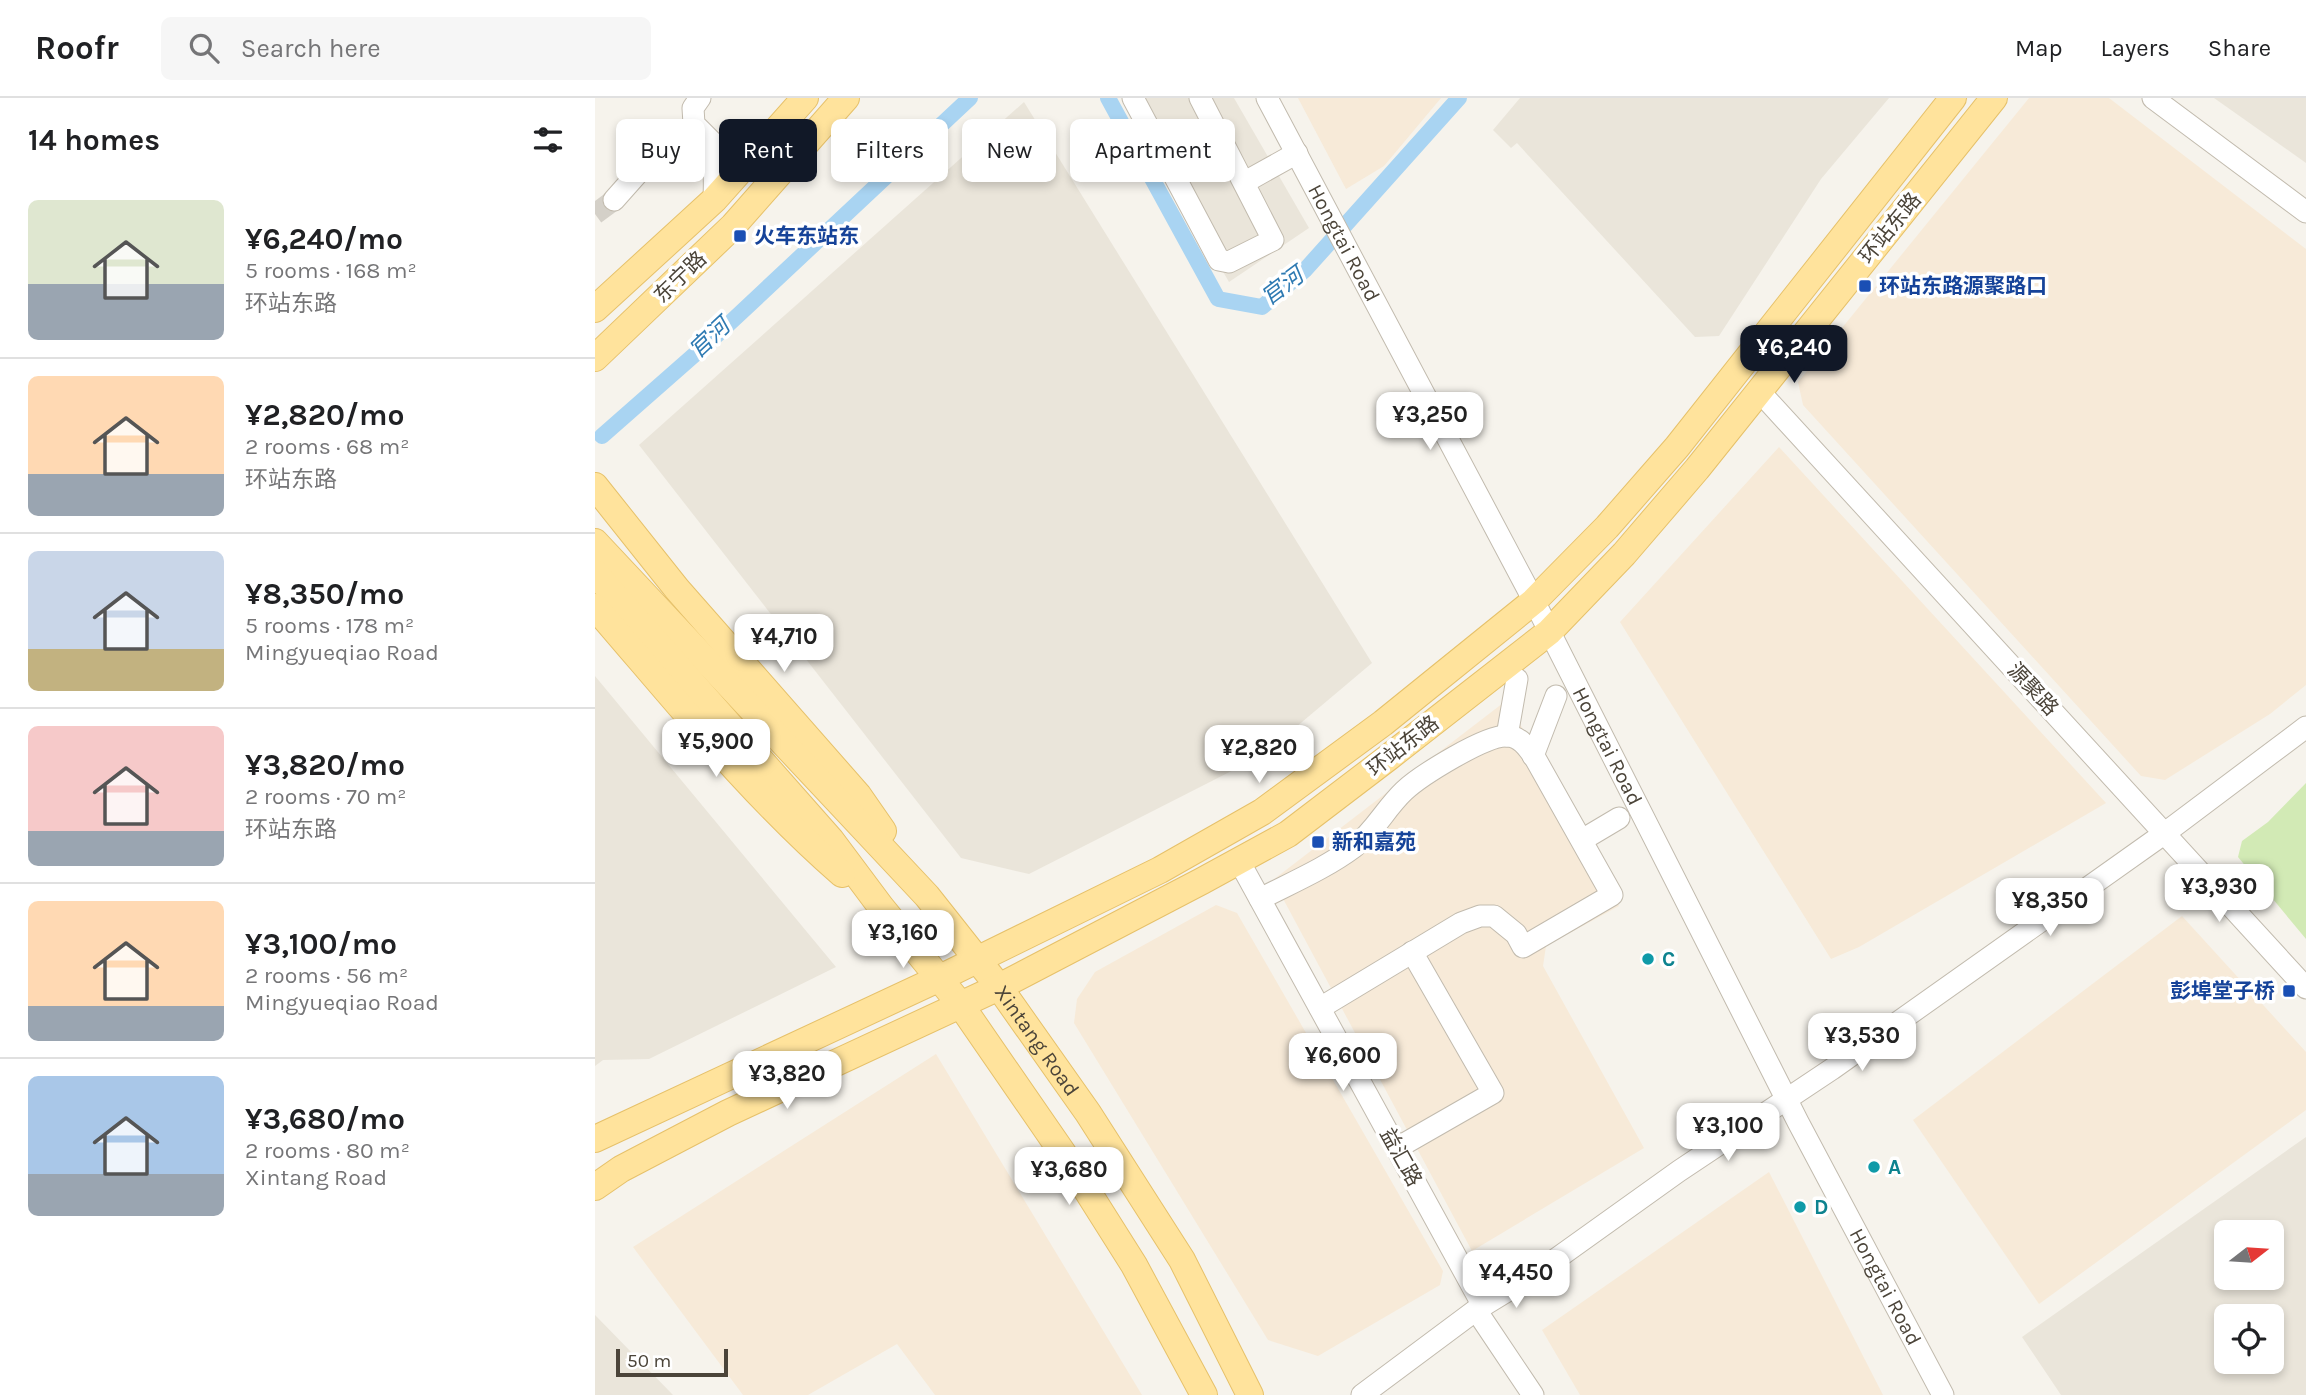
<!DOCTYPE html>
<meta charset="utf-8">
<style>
:root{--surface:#fff;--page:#f6f6f6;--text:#202124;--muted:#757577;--line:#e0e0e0;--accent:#111827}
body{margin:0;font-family:Karla,"Noto Sans SC",sans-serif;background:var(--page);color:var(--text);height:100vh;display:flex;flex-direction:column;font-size:26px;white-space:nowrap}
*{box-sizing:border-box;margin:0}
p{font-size:23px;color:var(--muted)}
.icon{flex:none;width:38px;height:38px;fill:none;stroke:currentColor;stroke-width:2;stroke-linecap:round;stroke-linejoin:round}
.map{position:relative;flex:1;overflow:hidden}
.panel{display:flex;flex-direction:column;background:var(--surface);width:595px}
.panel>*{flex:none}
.top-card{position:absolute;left:21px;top:21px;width:665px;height:63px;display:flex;gap:14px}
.needle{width:46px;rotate:73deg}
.tools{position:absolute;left:1619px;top:1122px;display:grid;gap:14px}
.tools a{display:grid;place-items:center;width:70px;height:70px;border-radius:10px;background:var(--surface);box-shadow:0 4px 10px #0003;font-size:35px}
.scale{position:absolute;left:21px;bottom:18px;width:112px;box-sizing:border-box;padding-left:7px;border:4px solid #4b4439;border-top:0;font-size:19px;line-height:24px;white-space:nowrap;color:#4b4439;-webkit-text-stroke:5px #fff;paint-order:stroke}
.price{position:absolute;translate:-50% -60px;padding:0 16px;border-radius:14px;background:#fff;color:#222;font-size:23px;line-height:46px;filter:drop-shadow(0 2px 4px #0008)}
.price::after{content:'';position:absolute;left:50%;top:42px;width:21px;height:16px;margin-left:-10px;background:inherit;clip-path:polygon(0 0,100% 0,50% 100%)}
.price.selected{background:var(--accent);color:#fff}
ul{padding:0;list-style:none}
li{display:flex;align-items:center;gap:21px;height:175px;padding:0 28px}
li+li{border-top:2px solid var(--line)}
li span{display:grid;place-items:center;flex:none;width:196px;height:140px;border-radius:10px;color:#555}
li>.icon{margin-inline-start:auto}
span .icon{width:84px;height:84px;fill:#fffc;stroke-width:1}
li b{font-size:30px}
h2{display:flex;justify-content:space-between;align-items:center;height:84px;padding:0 28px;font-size:30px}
.pill{padding:0 24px;border-radius:10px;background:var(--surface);box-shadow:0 4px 10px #0003;font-size:24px;line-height:63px}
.pill.selected{background:var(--accent);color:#fff}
header{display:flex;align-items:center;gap:42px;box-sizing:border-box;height:98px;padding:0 35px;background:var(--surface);border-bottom:2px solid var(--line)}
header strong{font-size:33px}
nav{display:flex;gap:38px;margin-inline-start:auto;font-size:24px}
.search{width:490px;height:63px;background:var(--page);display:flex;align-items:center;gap:18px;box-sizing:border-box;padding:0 24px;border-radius:10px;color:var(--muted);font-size:26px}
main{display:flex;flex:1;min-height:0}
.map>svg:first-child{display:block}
.residential{fill:#eae5da;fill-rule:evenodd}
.commercial{fill:#f7ead8}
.park{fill:#d2eab5}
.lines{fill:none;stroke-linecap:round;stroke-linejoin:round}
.canal{stroke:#a9d4f2;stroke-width:16}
.minor-tunnel{stroke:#d4d0c8;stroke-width:21;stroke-dasharray:21 10;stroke-linecap:butt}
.minor-casing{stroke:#c2bbae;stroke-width:23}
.major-casing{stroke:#e6c16a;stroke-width:28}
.minor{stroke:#fff;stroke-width:21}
.major{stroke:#ffe39c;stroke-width:26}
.transit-dot{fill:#1a4fb4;stroke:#fff;stroke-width:2.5}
.culture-dot{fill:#0f9aa8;stroke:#fff;stroke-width:2.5}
.labels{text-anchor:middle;stroke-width:7;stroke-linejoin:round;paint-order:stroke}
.street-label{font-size:21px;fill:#4b4439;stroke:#fff}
.transit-label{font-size:21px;font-weight:bold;fill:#164399;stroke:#fff;text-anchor:start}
.culture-label{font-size:21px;font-weight:bold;fill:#0d838f;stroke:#fff;text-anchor:start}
.water-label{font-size:23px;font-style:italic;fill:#2e7ab2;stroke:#fff}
</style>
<header>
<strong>Roofr</strong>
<div class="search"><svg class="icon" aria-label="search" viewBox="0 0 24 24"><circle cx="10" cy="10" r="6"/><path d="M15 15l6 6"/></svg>Search here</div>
<nav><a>Map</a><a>Layers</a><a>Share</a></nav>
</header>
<main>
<section class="panel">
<h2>14 homes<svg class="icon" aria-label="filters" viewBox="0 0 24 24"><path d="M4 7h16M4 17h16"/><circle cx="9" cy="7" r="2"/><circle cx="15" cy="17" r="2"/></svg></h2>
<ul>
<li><span style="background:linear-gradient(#dfe7d0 60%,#9aa5b1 0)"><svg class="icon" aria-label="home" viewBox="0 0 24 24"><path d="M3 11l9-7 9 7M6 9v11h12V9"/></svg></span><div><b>¥6,240/mo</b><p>5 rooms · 168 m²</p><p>环站东路</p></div></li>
<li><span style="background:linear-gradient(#ffd9b3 70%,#9aa5b1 0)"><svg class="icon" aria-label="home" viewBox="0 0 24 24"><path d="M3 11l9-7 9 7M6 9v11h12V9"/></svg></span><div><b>¥2,820/mo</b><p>2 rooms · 68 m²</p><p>环站东路</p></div></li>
<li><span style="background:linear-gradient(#c9d6e8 70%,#c2b280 0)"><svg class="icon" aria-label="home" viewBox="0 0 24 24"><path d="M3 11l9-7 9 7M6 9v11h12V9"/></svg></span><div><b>¥8,350/mo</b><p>5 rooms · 178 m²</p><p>Mingyueqiao Road</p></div></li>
<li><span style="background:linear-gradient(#f6c9c9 75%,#9aa5b1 0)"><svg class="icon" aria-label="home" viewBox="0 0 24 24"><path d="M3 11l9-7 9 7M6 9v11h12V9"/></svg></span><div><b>¥3,820/mo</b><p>2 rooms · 70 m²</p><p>环站东路</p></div></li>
<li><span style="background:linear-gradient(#ffd9b3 75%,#9aa5b1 0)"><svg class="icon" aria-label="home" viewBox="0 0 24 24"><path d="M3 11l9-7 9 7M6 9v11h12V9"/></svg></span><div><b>¥3,100/mo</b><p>2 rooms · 56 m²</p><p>Mingyueqiao Road</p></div></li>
<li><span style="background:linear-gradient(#a9c7e8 70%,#9aa5b1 0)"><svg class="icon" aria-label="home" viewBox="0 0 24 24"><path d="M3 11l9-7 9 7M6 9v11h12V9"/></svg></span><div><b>¥3,680/mo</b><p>2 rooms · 80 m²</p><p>Xintang Road</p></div></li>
</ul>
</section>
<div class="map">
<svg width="1711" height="1297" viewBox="0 0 1711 1297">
<rect width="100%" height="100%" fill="#f6f3ec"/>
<g class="residential">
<polygon points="527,0 639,0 714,130 634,184"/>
<polygon points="925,0 1294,0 1226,81 1124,238 1100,239 922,45 916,50 898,32"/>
<polygon points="1619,0 1711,0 1711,65"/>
<polygon points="429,4 777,565 668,657 434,776 366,760 44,347"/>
<polygon points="0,578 241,869 54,961 8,962 0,968"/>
<path d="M1711,1039V1297H1466L1427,1239ZM1631,1134H1676V1180H1631ZM1631,1218H1676V1264H1631Z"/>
<polygon points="0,1217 78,1297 0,1297"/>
</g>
<g class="commercial">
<polygon points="703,0 846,0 789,68 751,91"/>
<polygon points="1434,0 1514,0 1711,151 1711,587 1675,616 1570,682 1546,678 1208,307 1203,284"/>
<polygon points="1184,349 1511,705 1264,849 1236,861 1025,524"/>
<polygon points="912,602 1024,808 951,848 948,868 1049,1050 877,1153 678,782"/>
<polygon points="621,807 642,815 848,1173 845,1187 723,1258 673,1242 479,925 482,901 500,874"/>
<polygon points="1587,818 1711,954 1711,1012 1444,1206 1318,1022"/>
<polygon points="341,956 547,1297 340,1297 302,1246 213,1297 148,1297 38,1149"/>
<polygon points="1174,1074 1288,1297 985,1297 947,1232"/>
</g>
<polygon class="park" points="1711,685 1711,841 1643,759 1647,743 1673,724"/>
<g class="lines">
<g class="canal">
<polyline points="513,0 623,201 667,209 710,172 864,0"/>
<polyline points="7,338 123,236 375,0"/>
</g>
<polyline class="minor-tunnel" points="0,116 19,102"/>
<defs>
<g id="minor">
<polyline points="105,0 98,10 99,26 125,52 156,60"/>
<polyline points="538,0 624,162 634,164 678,142 605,0"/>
<path id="s1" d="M672,0L939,503L1203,1024L1348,1297"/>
<polyline points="1558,0 1711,114"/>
<polyline points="650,84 702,55"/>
<path d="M19,102L74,40L91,37C121,58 120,67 119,102"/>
<polyline points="1164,293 1711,890"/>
<polyline points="912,638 922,581"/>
<polyline points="938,658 961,598"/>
<polyline points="987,742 1024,720"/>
<polyline points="644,763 888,1208"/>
<path d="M665,801C696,785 731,770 759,749C780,733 790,711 809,693C825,678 890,637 912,638C925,638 933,650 940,660L1017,797L928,849L921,836L899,818H885L866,825L725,910"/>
<polyline points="802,1050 898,995 817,854"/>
<polyline points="881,1212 938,1297"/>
<polyline points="767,1297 881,1212 940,1176 1084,1073 1237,971 1570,735 1711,629"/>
</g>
<g id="major">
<polyline points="0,211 119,102 210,0"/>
<polyline points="0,260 138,128 251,0"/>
<polyline points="0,388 82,491 263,697 288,733"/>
<path id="s2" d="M0,444L332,798L404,889L493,1015L587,1162L655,1297"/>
<polyline points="0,475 236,742 286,809 365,906 474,1064 539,1167 609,1297"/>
<path d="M0,509C79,600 156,697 247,776"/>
<polyline points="0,1041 345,880 565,772 667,714 788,625 939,503 1012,429 1082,349 1358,0"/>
<polyline points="0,1089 26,1071 133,1015 404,889 607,783 693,736 794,659 954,534 1029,456 1102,371 1399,0"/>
</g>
</defs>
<use href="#minor" class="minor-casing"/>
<use href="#major" class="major-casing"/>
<use href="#minor" class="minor"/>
<use href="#major" class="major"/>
</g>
<g class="transit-dot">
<rect x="138" y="131" width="14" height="14" rx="3.5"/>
<rect x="1263" y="181" width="14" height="14" rx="3.5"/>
<rect x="716" y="737" width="14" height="14" rx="3.5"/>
<rect x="1687" y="886" width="14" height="14" rx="3.5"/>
</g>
<g class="culture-dot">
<circle cx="1053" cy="861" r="7"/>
<circle cx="1279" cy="1069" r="7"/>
<circle cx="1205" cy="1109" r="7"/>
</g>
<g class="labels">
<g class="street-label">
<text transform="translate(1295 130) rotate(-51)" y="7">环站东路</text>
<text dy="7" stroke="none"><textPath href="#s1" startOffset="164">Hongtai Road</textPath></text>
<text transform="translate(85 179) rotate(-44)" y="7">东宁路</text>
<text transform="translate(1438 591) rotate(47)" y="7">源聚路</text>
<text transform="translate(808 648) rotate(-38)" y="7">环站东路</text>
<text dy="7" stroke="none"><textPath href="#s1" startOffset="732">Hongtai Road</textPath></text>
<text dy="7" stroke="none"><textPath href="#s2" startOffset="667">Xintang Road</textPath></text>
<text transform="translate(806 1059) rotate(61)" y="7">益汇路</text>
<text dy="7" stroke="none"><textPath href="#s1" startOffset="1340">Hongtai Road</textPath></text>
</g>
<g class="transit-label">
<text x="159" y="145">火车东站东</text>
<text x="1284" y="195">环站东路源聚路口</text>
<text x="737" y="751">新和嘉苑</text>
<text x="1680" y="900" text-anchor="end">彭埠堂子桥</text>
</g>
<g class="culture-label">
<text x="1067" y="868">C</text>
<text x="1293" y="1076">A</text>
<text x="1219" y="1116">D</text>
</g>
<g class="water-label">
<text transform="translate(687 188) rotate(-37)" y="8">官河</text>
<text transform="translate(114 240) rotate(-43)" y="8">官河</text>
</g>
</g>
</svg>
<div class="tools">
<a><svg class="needle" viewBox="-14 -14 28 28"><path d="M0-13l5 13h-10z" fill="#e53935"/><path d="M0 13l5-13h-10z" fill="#757577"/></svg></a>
<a><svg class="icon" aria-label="locate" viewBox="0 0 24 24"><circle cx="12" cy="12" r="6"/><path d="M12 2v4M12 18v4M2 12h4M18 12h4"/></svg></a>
</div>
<div class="scale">50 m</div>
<b class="price selected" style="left:1199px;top:287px">¥6,240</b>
<b class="price" style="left:835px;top:354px">¥3,250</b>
<b class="price" style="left:189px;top:576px">¥4,710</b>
<b class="price" style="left:121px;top:681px">¥5,900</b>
<b class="price" style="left:664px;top:687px">¥2,820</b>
<b class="price" style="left:1624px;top:826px">¥3,930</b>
<b class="price" style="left:1455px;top:840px">¥8,350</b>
<b class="price" style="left:308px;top:872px">¥3,160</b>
<b class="price" style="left:1267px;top:975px">¥3,530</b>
<b class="price" style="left:748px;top:995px">¥6,600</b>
<b class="price" style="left:192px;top:1013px">¥3,820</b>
<b class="price" style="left:1133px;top:1065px">¥3,100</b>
<b class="price" style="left:474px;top:1109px">¥3,680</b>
<b class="price" style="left:921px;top:1212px">¥4,450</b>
<div class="top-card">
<a class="pill">Buy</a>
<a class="pill selected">Rent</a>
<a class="pill">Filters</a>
<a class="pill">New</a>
<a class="pill">Apartment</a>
</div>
</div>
</main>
